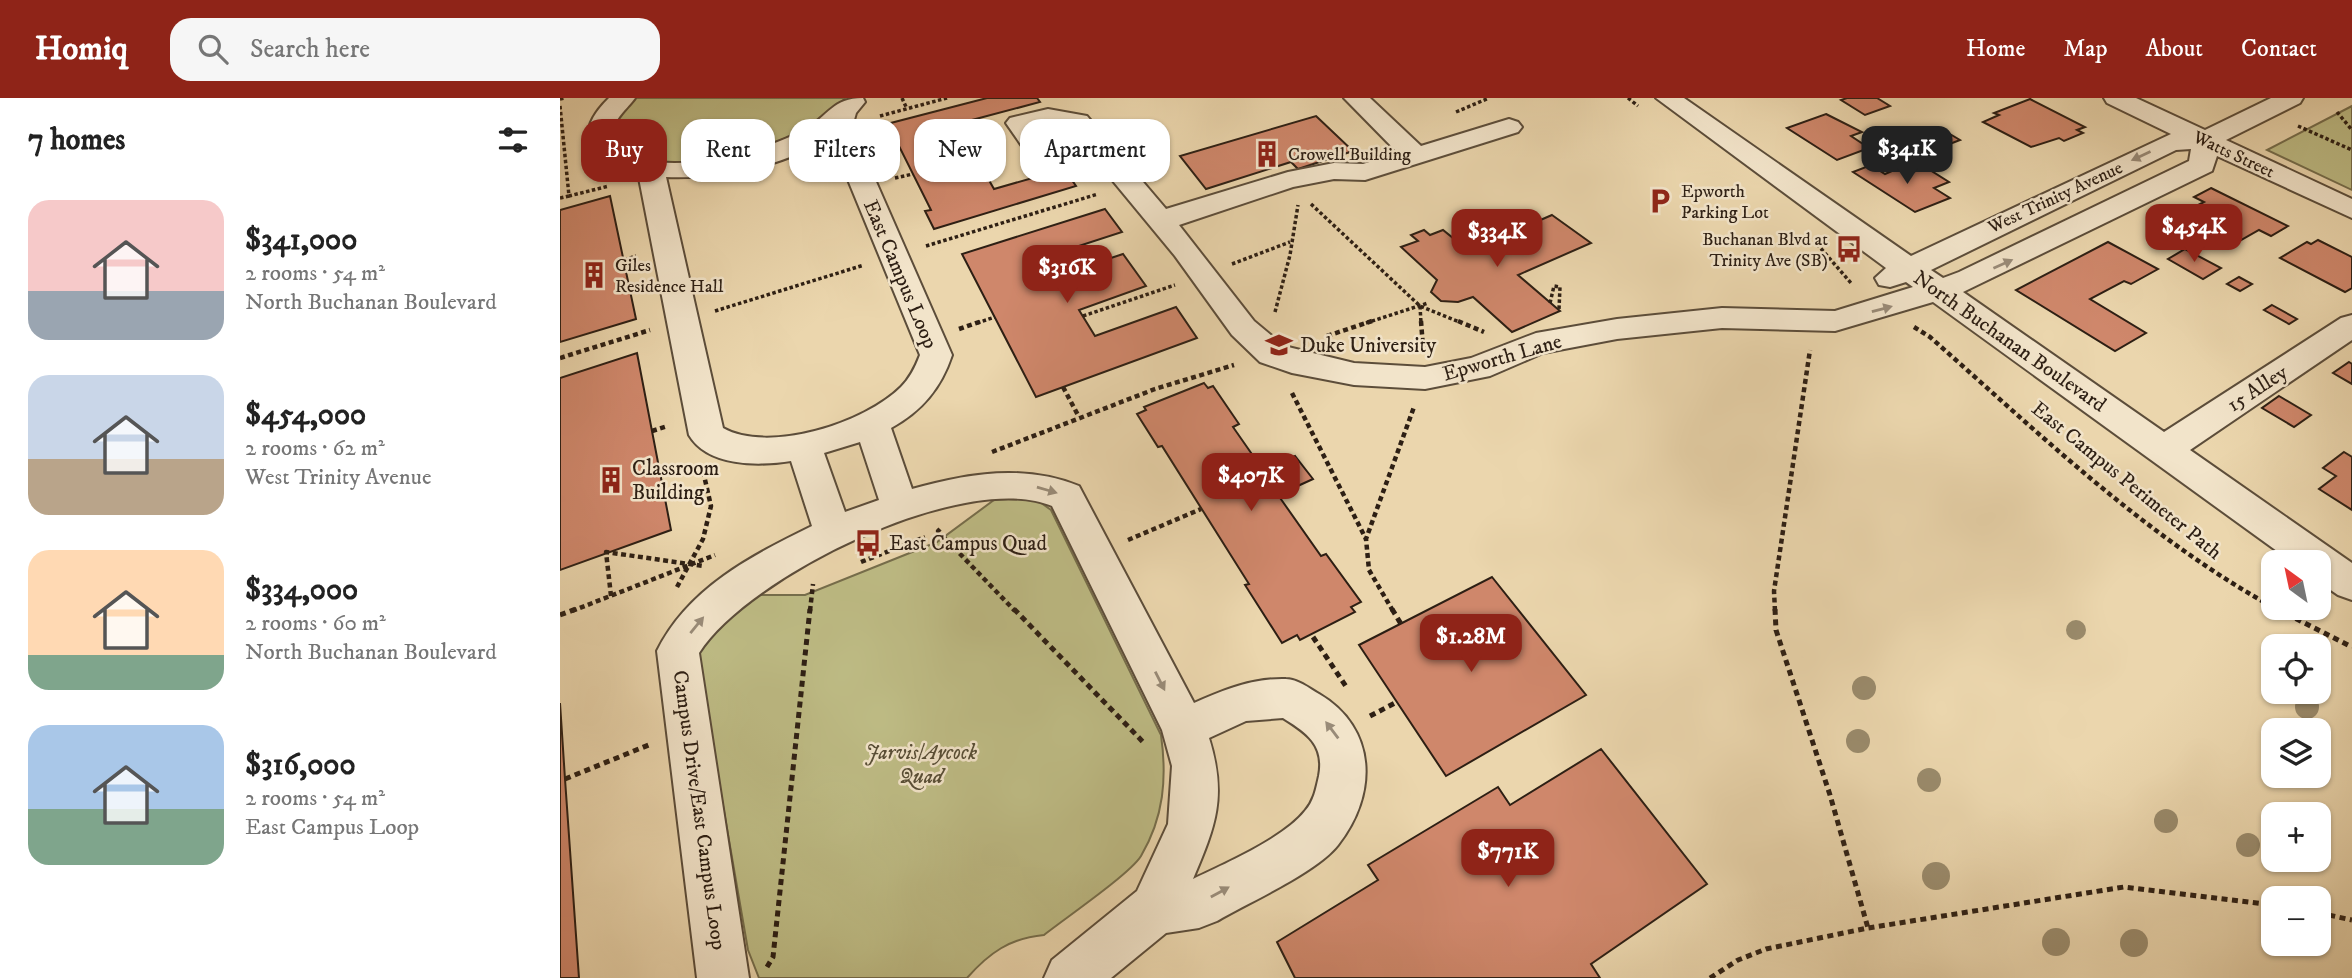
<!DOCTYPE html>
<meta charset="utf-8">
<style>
:root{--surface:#fff;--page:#f6f6f6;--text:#222;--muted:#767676;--accent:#8f2418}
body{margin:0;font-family:"IM FELL DW Pica",serif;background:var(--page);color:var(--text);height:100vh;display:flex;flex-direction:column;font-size:26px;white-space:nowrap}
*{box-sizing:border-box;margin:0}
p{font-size:23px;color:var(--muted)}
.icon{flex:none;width:38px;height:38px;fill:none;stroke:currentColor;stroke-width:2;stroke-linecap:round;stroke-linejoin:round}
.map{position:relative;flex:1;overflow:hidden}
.side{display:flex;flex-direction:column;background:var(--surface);width:560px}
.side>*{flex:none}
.guide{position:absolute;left:21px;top:21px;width:665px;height:63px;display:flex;gap:14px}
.needle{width:46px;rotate:327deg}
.buttons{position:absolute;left:1701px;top:452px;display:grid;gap:14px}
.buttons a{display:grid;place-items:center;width:70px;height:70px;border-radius:14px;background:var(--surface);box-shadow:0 2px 5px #0004;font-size:35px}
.price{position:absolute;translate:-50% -60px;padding:0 16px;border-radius:14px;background:var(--accent);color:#fff;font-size:23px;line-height:46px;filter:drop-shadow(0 2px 4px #0008)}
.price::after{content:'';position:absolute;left:50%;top:42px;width:21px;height:16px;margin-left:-10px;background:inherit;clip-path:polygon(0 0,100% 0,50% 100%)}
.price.selected{background:#222;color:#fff}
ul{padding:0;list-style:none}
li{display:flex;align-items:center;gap:21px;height:175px;padding:0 28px}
li span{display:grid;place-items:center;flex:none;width:196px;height:140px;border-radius:21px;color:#555}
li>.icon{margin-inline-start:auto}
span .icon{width:84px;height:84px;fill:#fffc;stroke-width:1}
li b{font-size:30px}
h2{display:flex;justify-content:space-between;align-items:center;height:84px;padding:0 28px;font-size:30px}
.pill{padding:0 24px;border-radius:21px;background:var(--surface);box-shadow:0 2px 5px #0004;font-size:24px;line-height:63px}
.pill.selected{background:var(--accent);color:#fff}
header{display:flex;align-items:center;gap:42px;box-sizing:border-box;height:98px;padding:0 35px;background:var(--accent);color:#fff}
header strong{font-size:33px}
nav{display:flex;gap:38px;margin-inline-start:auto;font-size:24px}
.search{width:490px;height:63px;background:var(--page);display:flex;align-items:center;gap:18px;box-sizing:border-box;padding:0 24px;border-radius:21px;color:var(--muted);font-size:26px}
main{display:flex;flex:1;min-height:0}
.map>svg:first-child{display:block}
.green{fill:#bebc85;stroke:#766e4c;stroke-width:2}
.building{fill:#cf876b;stroke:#2d1f14;stroke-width:2}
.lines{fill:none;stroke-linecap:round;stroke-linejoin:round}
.minor-casing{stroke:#5c4d3a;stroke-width:4}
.path-far2{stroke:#2d1f14;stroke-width:3.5;stroke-dasharray:3.5 2.5;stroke-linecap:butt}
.path-far1{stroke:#2d1f14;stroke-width:4.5;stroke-dasharray:5 3.5;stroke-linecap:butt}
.path{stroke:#2d1f14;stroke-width:5;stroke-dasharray:6 4.5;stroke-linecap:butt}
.minor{fill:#f2e4ca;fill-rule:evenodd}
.tree{fill:#9a8b6c}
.oneway{fill:#998b78}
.labels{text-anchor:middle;stroke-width:5;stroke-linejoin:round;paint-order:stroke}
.far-poi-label{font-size:18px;fill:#2d1f14;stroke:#f2e4ca;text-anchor:start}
.far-street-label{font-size:18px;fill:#2d1f14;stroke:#f2e4ca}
.street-label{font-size:21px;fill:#2d1f14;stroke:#f2e4ca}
.poi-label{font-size:21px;fill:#2d1f14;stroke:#f2e4ca;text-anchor:start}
.park-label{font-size:21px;font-style:italic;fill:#584e36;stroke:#f2e4ca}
</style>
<header>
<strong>Homiq</strong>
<div class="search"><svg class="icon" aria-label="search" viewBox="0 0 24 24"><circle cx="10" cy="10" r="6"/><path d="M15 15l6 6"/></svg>Search here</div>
<nav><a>Home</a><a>Map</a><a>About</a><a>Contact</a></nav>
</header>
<main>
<section class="side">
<h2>7 homes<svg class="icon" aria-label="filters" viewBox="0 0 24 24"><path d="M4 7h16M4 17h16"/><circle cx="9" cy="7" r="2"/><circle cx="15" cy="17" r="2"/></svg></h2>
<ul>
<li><span style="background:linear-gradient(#f6c9c9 65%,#9aa5b1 0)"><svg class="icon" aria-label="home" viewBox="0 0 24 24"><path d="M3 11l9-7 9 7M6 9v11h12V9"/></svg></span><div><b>$341,000</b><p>2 rooms · 54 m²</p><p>North Buchanan Boulevard</p></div></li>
<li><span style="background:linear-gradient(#c9d6e8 60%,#b9a48a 0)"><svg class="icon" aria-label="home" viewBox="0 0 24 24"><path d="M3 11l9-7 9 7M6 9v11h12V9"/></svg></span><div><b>$454,000</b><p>2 rooms · 62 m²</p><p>West Trinity Avenue</p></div></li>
<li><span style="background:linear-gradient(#ffd9b3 75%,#7fa58c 0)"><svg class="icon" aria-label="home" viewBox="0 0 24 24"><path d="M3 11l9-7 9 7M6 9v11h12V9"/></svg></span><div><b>$334,000</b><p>2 rooms · 60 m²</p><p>North Buchanan Boulevard</p></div></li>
<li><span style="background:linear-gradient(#a9c7e8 60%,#7fa58c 0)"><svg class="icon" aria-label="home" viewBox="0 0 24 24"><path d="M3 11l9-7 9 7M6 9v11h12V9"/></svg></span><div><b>$316,000</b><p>2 rooms · 54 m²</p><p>East Campus Loop</p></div></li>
</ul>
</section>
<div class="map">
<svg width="1792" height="880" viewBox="0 0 1792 880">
<rect width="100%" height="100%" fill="#ebd6ad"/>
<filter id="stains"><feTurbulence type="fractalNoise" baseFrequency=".00286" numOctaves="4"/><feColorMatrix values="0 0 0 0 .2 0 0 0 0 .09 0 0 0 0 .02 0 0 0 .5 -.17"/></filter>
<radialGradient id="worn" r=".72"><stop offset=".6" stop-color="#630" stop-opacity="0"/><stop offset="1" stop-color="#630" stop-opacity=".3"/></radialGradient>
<g class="green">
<path d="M71,0H285C253,47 62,105 50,29Z"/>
<polygon points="1792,8 1792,92 1707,52"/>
<path d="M473,399L491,412L601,637C607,680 604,719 581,758C570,776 504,821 484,837C450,840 429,855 407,880H199L188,852L138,563L142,543L192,497H245L377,444L434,402Z"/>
</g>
<g class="building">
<polygon points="427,0 477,0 480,4 397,26 434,91 504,71 516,88 374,131 365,113 371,112 336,42 330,43 323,27"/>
<polygon points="1287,0 1317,0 1330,8 1305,17 1281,2"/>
<polygon points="1470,1 1525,29 1517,32 1523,35 1504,43 1499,40 1471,49 1423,24 1439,17 1434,15"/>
<polygon points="1266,16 1302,34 1291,38 1309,50 1277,62 1227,30"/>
<polygon points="756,18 793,53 738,71 731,64 646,91 620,58"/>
<polygon points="1378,29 1400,42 1377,51 1355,38"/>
<polygon points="1311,67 1325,76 1341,69 1351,75 1365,69 1389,84 1374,90 1390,100 1355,114 1293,74"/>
<polygon points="1651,90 1728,128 1711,138 1699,132 1674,146 1668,142 1657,148 1613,124 1623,119 1619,117 1644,104 1634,99"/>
<polygon points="50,98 76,221 0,244 0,112"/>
<polygon points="545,111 562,134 485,159 496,178 563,156 586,188 519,212 535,238 616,209 637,240 476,299 402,156"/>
<polygon points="992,117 1031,145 958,177 1000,213 952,234 913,199 898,204 881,203 871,194 877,182 841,149 858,143 851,137 864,132 870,137 883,132 909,153"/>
<polygon points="1758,142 1792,159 1792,190 1785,194 1720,160 1747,144 1751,146"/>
<polygon points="1548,144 1598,171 1571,186 1564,183 1530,201 1586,235 1555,253 1456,192"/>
<polygon points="1625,151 1661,170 1643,181 1608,161"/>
<polygon points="1679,179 1692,186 1680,193 1667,186"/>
<polygon points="1712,207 1737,221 1729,226 1704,212"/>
<polygon points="77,255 111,432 0,472 0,280"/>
<polygon points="1789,264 1792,266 1792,286 1773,275"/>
<polygon points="644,285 648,290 653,288 679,326 673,329 703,372 735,358 753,381 718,397 761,458 766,456 801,504 791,509 795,514 740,542 737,537 722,545 685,487 689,486 602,348 598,349 577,316 586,312 584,309"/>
<polygon points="1719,298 1751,317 1734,329 1702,310"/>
<polygon points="1784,354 1792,359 1792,412 1759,391 1776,378 1763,370"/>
<polygon points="932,479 1026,597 886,678 799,547"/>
<polygon points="0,605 5,681 19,880 0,880"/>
<polygon points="1041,651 1147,786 1031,866 1040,880 735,880 717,844 818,782 808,767 938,689 950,707"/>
</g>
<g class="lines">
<defs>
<g id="minor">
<path d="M49,0H75C66,13 40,32 59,49C97,84 204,54 244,32C270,17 272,0 303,0L305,4L296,15L292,29L392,257C381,290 362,313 331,330L352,391C409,375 464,366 519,388L634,605C664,592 692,580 726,581C737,581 749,590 759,596C817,630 818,696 778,747C756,775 689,804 657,823L639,830L606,835L551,880H484L492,862L577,793L608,726L612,668L602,632L492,408C404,371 187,479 139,555L189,880H137L97,553C128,490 191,458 252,428L231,363C199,368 148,369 129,337L79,80C71,74 63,73 54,69C16,53 24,24 49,0ZM270,38L360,257C355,270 350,280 341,289C305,325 209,356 163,330L106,79C160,81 225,69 270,38ZM300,344L319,402L285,414L264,355ZM723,620C747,635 765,647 759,678C756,691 754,703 745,713C724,740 664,766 633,781C656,727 667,698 649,640L686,623Z"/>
<path d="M784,0H810L861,48L949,21L958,24L962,29L958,34L805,82L774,81L733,89L619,127L694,223L724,248L794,265L865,269L911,260L976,235L1057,221L1162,210L1275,213L1353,189L1346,184L1330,189L1319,187L1315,180L1326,170L1096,0H1124L1351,158L1611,36L1547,5L1544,0H1576L1645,32L1711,0H1743L1740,5L1666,42L1792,101V120L1657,58L1652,73L1403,194L1604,334L1781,220L1792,217V242L1630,352L1792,465V502L1778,497L1759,484V464H1732L1373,204L1275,233L1162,230L1057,241L983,255L930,278L865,291L794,287L732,275L700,264L672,237L615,158L534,60L482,66L473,64L446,25L450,20L488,11L527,18L606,111L728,74L774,65L803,66L838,55ZM488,27L510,30L521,43L489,49L475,29ZM1631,51L1629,63L1399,174L1383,180L1371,172L1616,52Z"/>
</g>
</defs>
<use href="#minor" class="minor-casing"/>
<g class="path-far2">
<polyline points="342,0 347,11"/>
<polyline points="1068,0 1078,8"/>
<polyline points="0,1 5,0"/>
<polyline points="0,8 9,98 49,88"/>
<polyline points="896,14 929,0"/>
<polyline points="1777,14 1792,32"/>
<polyline points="320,18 387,0"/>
<polyline points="1738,28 1792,52"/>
<polyline points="415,58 441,51"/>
<polyline points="335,80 353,76"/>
<polyline points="0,100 9,98"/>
<polyline points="751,106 860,208 902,225"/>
<polyline points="1257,146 1291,185"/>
<polyline points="366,148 538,96"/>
<polyline points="64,162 76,158"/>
<polyline points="672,166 730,144"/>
<polyline points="990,205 994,188 1000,189 999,211"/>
<polyline points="860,208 861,225"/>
<polyline points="155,213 304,167"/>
<polyline points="715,214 730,157 738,107"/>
<polyline points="523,218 615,187"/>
<polyline points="417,225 435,219"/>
<polyline points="806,225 868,205"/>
</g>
<g class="path-far1">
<polyline points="861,223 863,249"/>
<polyline points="898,223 924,234"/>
<path d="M1354,229L1370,239C1481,337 1589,442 1720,513"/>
<polyline points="399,231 422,223"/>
<polyline points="767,238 812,223"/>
<polyline points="0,260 90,232"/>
<polyline points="503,289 519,319"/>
<polyline points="732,295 806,441"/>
<polyline points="92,333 108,328"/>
<polyline points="432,354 595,291 674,267"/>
<polyline points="380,431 378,433 455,513"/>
<polyline points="568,442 641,411"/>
<polyline points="301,464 365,439"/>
<polyline points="117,489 143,441 151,408 143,373"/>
<polyline points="51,498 46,454 143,468"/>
<polyline points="12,513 155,457"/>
<polyline points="250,513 253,486"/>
<polyline points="833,513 809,472 806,441 854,309"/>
<polyline points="1215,513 1214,493 1250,252"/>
</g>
<g class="path">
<polyline points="454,511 585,646"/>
<polyline points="832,511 841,526"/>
<polyline points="1215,511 1216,532 1270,697 1308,830"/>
<polyline points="1717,511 1792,549"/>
<polyline points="0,517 16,511"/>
<polyline points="753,539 787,590"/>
<polyline points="810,618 837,604"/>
<polyline points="5,681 91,646"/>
<polyline points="1759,815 1792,822"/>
<polyline points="207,869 213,859 250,511"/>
<polyline points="1150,880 1178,862 1206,851 1308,830 1564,789 1713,807"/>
</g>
<use href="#minor" class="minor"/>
</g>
<g class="tree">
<circle cx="1516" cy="532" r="10"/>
<circle cx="1304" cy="590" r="12"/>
<circle cx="1747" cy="609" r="12"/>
<circle cx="1298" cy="643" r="12"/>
<circle cx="1369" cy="682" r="12"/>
<circle cx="1606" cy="723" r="12"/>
<circle cx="1688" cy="747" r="12"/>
<circle cx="1376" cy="778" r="14"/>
<circle cx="1496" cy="844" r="14"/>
<circle cx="1574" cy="845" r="14"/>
</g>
<defs><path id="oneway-solid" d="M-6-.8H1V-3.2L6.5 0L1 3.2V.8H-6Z" transform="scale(1.75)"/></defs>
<g class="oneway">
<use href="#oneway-solid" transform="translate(1581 58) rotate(155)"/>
<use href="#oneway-solid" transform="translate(1443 166) rotate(-24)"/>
<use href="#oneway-solid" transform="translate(1322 211) rotate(-15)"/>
<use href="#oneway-solid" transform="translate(487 392) rotate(16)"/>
<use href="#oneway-solid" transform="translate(137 527) rotate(-51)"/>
<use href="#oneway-solid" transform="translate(600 583) rotate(63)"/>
<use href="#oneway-solid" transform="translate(772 632) rotate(-127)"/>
<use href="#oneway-solid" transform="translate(660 794) rotate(-29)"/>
</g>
<defs>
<symbol id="building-bare" viewBox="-9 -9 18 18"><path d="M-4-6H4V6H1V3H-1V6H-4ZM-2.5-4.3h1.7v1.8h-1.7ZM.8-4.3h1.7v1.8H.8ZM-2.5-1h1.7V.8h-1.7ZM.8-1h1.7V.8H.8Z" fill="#8f2418" stroke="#f2e4ca" stroke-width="2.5" paint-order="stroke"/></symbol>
<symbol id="parking-bare" viewBox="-9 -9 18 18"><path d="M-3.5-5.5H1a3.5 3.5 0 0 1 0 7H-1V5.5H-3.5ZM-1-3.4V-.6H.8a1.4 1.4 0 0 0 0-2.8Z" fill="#8f2418" stroke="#f2e4ca" stroke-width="2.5" paint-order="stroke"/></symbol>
<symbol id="bus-bare" viewBox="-9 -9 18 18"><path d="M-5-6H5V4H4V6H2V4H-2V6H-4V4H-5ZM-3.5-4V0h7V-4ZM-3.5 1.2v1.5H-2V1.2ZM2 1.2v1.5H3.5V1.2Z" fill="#8f2418" stroke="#f2e4ca" stroke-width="2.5" paint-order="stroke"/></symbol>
<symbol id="university-bare" viewBox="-9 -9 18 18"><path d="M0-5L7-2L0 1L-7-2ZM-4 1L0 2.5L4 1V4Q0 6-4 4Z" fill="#8f2418" stroke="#f2e4ca" stroke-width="2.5" paint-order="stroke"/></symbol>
</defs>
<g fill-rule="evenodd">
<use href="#building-bare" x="688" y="37" width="38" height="38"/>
<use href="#parking-bare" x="1081" y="84" width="38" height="38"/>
<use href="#bus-bare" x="1270" y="132" width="38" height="38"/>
<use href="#building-bare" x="15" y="158" width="38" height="38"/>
<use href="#university-bare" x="700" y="228" width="38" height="38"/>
<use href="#building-bare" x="32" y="363" width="38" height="38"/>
<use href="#bus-bare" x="289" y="426" width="38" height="38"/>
</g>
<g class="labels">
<g class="far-poi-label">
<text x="728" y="62">Crowell Building</text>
<text x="1121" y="99">Epworth<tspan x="1121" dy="21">Parking Lot</tspan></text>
<text x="1268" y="147" text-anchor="end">Buchanan Blvd at<tspan x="1268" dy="21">Trinity Ave (SB)</tspan></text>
<text x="55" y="173">Giles<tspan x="55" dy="21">Residence Hall</tspan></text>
</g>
<g class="far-street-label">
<text transform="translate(1674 56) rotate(25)" y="6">Watts Street</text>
<text transform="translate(1495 99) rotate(-25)" y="6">West Trinity Avenue</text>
</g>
<g class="street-label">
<text transform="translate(341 176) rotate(67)" y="7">East Campus Loop</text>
<text transform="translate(1450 243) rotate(35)" y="7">North Buchanan Boulevard</text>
<text transform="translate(942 259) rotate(-16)" y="7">Epworth Lane</text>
<text transform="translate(1697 290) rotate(-33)" y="7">15 Alley</text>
<text transform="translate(1567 382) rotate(39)" y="7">East Campus Perimeter Path</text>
<text transform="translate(140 712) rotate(82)" y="7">Campus Drive/East Campus Loop</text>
</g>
<g class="poi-label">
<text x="740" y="254">Duke University</text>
<text x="72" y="377">Classroom<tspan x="72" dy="24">Building</tspan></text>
<text x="329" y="452">East Campus Quad</text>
</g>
<g class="park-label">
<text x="361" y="661">Jarvis/Aycock<tspan x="361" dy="24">Quad</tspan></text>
</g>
</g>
<rect width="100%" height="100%" filter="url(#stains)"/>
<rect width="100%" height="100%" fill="url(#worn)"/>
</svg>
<div class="buttons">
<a><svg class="needle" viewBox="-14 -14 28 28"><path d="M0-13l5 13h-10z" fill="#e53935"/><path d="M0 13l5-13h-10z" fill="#767676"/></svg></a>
<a><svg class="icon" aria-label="locate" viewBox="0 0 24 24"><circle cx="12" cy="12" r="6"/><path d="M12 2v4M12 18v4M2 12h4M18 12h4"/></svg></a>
<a><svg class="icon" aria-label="layers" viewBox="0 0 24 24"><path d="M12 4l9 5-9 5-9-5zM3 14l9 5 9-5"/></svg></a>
<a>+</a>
<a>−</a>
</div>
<b class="price selected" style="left:1347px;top:88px">$341K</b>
<b class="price" style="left:1634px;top:166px">$454K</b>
<b class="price" style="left:937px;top:171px">$334K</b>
<b class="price" style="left:507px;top:207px">$316K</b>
<b class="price" style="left:691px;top:415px">$407K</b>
<b class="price" style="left:911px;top:576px">$1.28M</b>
<b class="price" style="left:948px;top:791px">$771K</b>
<div class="guide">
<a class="pill selected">Buy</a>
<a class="pill">Rent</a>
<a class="pill">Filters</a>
<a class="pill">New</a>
<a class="pill">Apartment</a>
</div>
</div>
</main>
